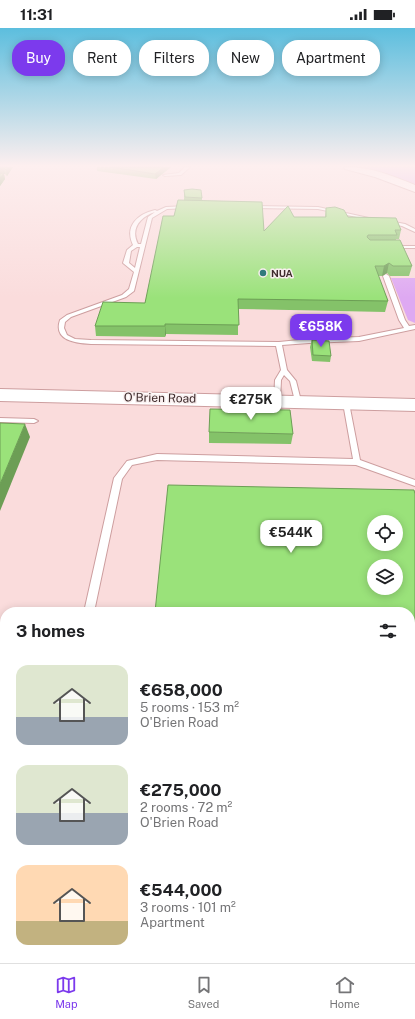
<!DOCTYPE html>
<meta charset="utf-8">
<style>
:root{--surface:#fff;--page:#f2f2f2;--text:#202124;--muted:#757577;--line:#e0e0e0;--accent:#7c3aed}
body{margin:0;font-family:"Public Sans",sans-serif;background:var(--page);color:var(--text);height:100vh;display:flex;flex-direction:column;font-size:15px;white-space:nowrap}
*{box-sizing:border-box;margin:0}
p{font-size:13px;color:var(--muted)}
.icon{flex:none;width:22px;height:22px;fill:none;stroke:currentColor;stroke-width:2;stroke-linecap:round;stroke-linejoin:round}
.map{position:relative;flex:1;overflow:hidden}
.panel{position:absolute;left:0px;top:579px;width:415px;height:356px;display:flex;flex-direction:column;background:var(--surface);border-radius:16px 16px 0 0;box-shadow:0 2px 10px #0003}
.panel>*{flex:none}
.hud{position:absolute;left:12px;top:12px;width:391px;height:36px;display:flex;gap:8px}
.controls{position:absolute;left:367px;top:487px;display:grid;gap:8px}
.controls a{display:grid;place-items:center;width:36px;height:36px;border-radius:50%;background:var(--surface);box-shadow:0 2px 10px #0003;font-size:20px}
.price{position:absolute;translate:-50% -34px;padding:0 9px;border-radius:8px;background:#fff;color:#222;font-size:13px;line-height:26px;filter:drop-shadow(0 1px 2px #0008)}
.price::after{content:'';position:absolute;left:50%;top:24px;width:12px;height:9px;margin-left:-6px;background:inherit;clip-path:polygon(0 0,100% 0,50% 100%)}
.price.current{background:var(--accent);color:#fff}
ul{padding:0;list-style:none}
li{display:flex;align-items:center;gap:12px;height:100px;padding:0 16px}
li span{display:grid;place-items:center;flex:none;width:112px;height:80px;border-radius:12px;color:#555}
li>.icon{margin-inline-start:auto}
span .icon{width:48px;height:48px;fill:#fffc;stroke-width:1}
li b{font-size:17px}
h2{display:flex;justify-content:space-between;align-items:center;height:48px;padding:0 16px;font-size:17px}
.tag{padding:0 14px;border-radius:16px;background:var(--surface);box-shadow:0 2px 10px #0003;font-size:14px;line-height:36px}
.tag.current{background:var(--accent);color:#fff}
.status{display:flex;justify-content:space-between;align-items:center;height:28px;padding:0 20px;background:var(--surface);direction:ltr}
.status svg{height:11px;fill:currentColor}
.menu{display:flex;justify-content:space-around;align-items:center;height:56px;border-top:1px solid var(--line);background:var(--surface);font-size:11px;color:var(--muted)}
.menu a{display:grid;justify-items:center;gap:2px}
.menu .current{color:var(--accent)}
.map>svg:first-child{display:block}
.green{fill:#dea9f2}
.lines{fill:none;stroke-linecap:round;stroke-linejoin:round}
.lane-casing{stroke:#cd9e9f;stroke-width:2}
.secondary-casing{stroke:#cd9e9f;stroke-width:2}
.primary-casing{stroke:#cd9e9f;stroke-width:2}
.lane{fill:#fff;fill-rule:evenodd}
.secondary{fill:#fff;fill-rule:evenodd}
.primary{fill:#fff;fill-rule:evenodd}
.wall{fill:#84c269}
.shaded-wall{fill:#6c9e55}
.building{fill:#9ae27a;stroke:#6c9e55;fill-rule:evenodd}
.poi-dot{fill:#317a7c;stroke:#f9efef;stroke-width:1.5}
.labels{text-anchor:middle;stroke-width:3;stroke-linejoin:round;paint-order:stroke}
.far-poi-label{font-size:10px;font-weight:bold;fill:#3e2b2c;stroke:#f9efef;text-anchor:start}
.street-label{font-size:12px;fill:#3e2b2c;stroke:#f9efef}
</style>
<div class="status"><b>11:31</b><svg viewBox="0 0 49 12"><path d="M0 12V9h3v3zM5 12V6h3v6zM10 12V3h3v9zM15 12V0h3v12zM26 1h20v11H26zM47 4h2v5h-2z"/></svg></div>
<div class="map">
<svg width="415" height="935" viewBox="0 0 415 935">
<rect width="100%" height="100%" fill="#fadcdc"/>
<g class="green">
<polygon points="363,139 415,139 415,156 404,154"/>
<polygon points="391,250 415,250 415,295 408,292"/>
</g>
<g class="lines">
<defs>
<g id="lane">
<polygon points="185,139 190,139 181,147 165,148 163,147 179,145"/>
<path d="M187,178L189,179V180L167,181L152,190L134,263L126,269L71,289L65,294L64,300L67,307L75,311L91,312L279,314L309,311L359,309L404,300L399,292L383,248L386,246L389,248L405,292L409,298L415,297V301L359,313L309,315L282,317L287,342L296,353L301,373L298,375L295,373L290,353L284,347L281,352L280,373L277,375L274,373L275,352L281,342L276,318L91,316C76,315 53,313 60,292L67,287L122,267L129,261L134,244L123,235L127,222L133,217C124,198 138,186 155,182L157,183L166,179ZM155,184L148,189L141,216H138C130,201 140,189 155,184ZM137,219H140L135,240L129,235L131,223Z"/>
<polygon points="253,178 318,179 378,192 376,193 318,181 251,180 251,179"/>
<polygon points="389,193 405,196 415,201 415,204 402,198 387,195 387,194"/>
<polygon points="392,218 415,218 415,220 394,220 392,219"/>
<polygon points="344,373 346,373 349,375 360,432 415,452 415,458 356,437 157,432 132,437 122,451 94,584 84,584 114,450 127,433 157,426 353,431 343,375"/>
<polygon points="0,390 34,391 38,393 34,395 0,394"/>
</g>
<path id="secondary" d="M344,139C372,139 390,147 415,157V164L375,149L345,141Z"/>
<polygon id="primary" points="0,361 415,371 415,383 0,373"/>
</defs>
<use href="#lane" class="lane-casing"/>
<use href="#secondary" class="secondary-casing"/>
<use href="#primary" class="primary-casing"/>
<use href="#lane" class="lane"/>
<use href="#secondary" class="secondary"/>
<use href="#primary" class="primary"/>
</g>
<g class="wall">
<polygon points="0,139 13,139 7,148 5,146 4,146 5,151 0,158"/>
<polygon points="97,139 171,139 156,151 97,143"/>
<polygon points="184,162 202,170 202,172 264,203 294,189 325,189 326,180 348,189 401,202 399,211 396,211 396,212 412,238 409,248 390,248 387,245 382,248 378,248 388,273 385,284 238,281 238,307 166,306 165,309 96,308 95,298 145,275 184,172"/>
<polygon points="312,312 331,328 330,334 312,333 310,319"/>
<polygon points="209,404 293,406 291,416 209,415"/>
<polygon points="415,466 415,758 410,757 410,584"/>
</g>
<g class="shaded-wall">
<polygon points="8,139 13,139 7,148 6,142"/>
<polygon points="164,139 171,139 156,151 155,146"/>
<polygon points="0,140 4,140 5,146 4,146 5,151 0,158"/>
<polygon points="389,235 387,245 382,248 384,238"/>
<polygon points="165,296 166,306 165,309"/>
<polygon points="25,396 30,409 0,483 0,456"/>
</g>
<g class="building">
<polygon points="0,139 8,139 6,142 4,140 0,140"/>
<polygon points="111,139 164,139 155,146"/>
<polygon points="4,145 0,150 0,146"/>
<polygon points="192,161 201,162 202,170 185,169 184,162"/>
<polygon points="178,172 262,174 264,203 288,178 294,189 326,189 326,180 335,179 344,182 348,189 396,190 401,202 395,202 397,207 368,207 367,209 370,212 400,212 412,238 393,238 389,235 384,238 375,238 388,273 238,271 239,297 165,296 165,298 95,298 103,274 145,275 163,188 174,188"/>
<polygon points="312,312 329,313 331,328 313,327"/>
<polygon points="210,381 290,382 293,406 209,404"/>
<polygon points="0,395 25,396 0,456"/>
<path d="M168,457L414,462L415,466V750H410V584H155ZM374,494H396V516H374ZM374,538H396V560H374Z"/>
</g>
<linearGradient id="sky" x2="0" y2="1"><stop stop-color="#5cbede"/><stop offset="0.51" stop-color="#fdefef"/><stop offset="1" stop-color="#fdefef" stop-opacity="0"/></linearGradient>
<rect width="415" height="270" fill="url(#sky)"/>
<circle class="poi-dot" cx="263" cy="245" r="4"/>
<g class="labels">
<g class="far-poi-label">
<text x="271" y="249">NUA</text>
</g>
<g class="street-label">
<text transform="translate(160 370) rotate(1)" y="4">O'Brien Road</text>
</g>
</g>
</svg>
<div class="controls">
<a><svg class="icon" aria-label="locate" viewBox="0 0 24 24"><circle cx="12" cy="12" r="6"/><path d="M12 2v4M12 18v4M2 12h4M18 12h4"/></svg></a>
<a><svg class="icon" aria-label="layers" viewBox="0 0 24 24"><path d="M12 4l9 5-9 5-9-5zM3 14l9 5 9-5"/></svg></a>
</div>
<b class="price current" style="left:321px;top:320px">€658K</b>
<b class="price" style="left:251px;top:393px">€275K</b>
<b class="price" style="left:291px;top:526px">€544K</b>
<div class="hud">
<a class="tag current">Buy</a>
<a class="tag">Rent</a>
<a class="tag">Filters</a>
<a class="tag">New</a>
<a class="tag">Apartment</a>
</div>
<section class="panel">
<h2>3 homes<svg class="icon" aria-label="filters" viewBox="0 0 24 24"><path d="M4 7h16M4 17h16"/><circle cx="9" cy="7" r="2"/><circle cx="15" cy="17" r="2"/></svg></h2>
<ul>
<li><span style="background:linear-gradient(#dfe7d0 65%,#9aa5b1 0)"><svg class="icon" aria-label="home" viewBox="0 0 24 24"><path d="M3 11l9-7 9 7M6 9v11h12V9"/></svg></span><div><b>€658,000</b><p>5 rooms · 153 m²</p><p>O'Brien Road</p></div></li>
<li><span style="background:linear-gradient(#dfe7d0 60%,#9aa5b1 0)"><svg class="icon" aria-label="home" viewBox="0 0 24 24"><path d="M3 11l9-7 9 7M6 9v11h12V9"/></svg></span><div><b>€275,000</b><p>2 rooms · 72 m²</p><p>O'Brien Road</p></div></li>
<li><span style="background:linear-gradient(#ffd9b3 70%,#c2b280 0)"><svg class="icon" aria-label="home" viewBox="0 0 24 24"><path d="M3 11l9-7 9 7M6 9v11h12V9"/></svg></span><div><b>€544,000</b><p>3 rooms · 101 m²</p><p>Apartment</p></div></li>
</ul>
</section>
</div>
<nav class="menu">
<a class="current"><svg class="icon" aria-label="map" viewBox="0 0 24 24"><path d="M3 6l6-2 6 2 6-2v14l-6 2-6-2-6 2zM9 4v14M15 6v14"/></svg>Map</a>
<a><svg class="icon" aria-label="saved" viewBox="0 0 24 24"><path d="M7 4h10v16l-5-4-5 4z"/></svg>Saved</a>
<a><svg class="icon" aria-label="home" viewBox="0 0 24 24"><path d="M3 11l9-7 9 7M6 9v11h12V9"/></svg>Home</a>
</nav>
